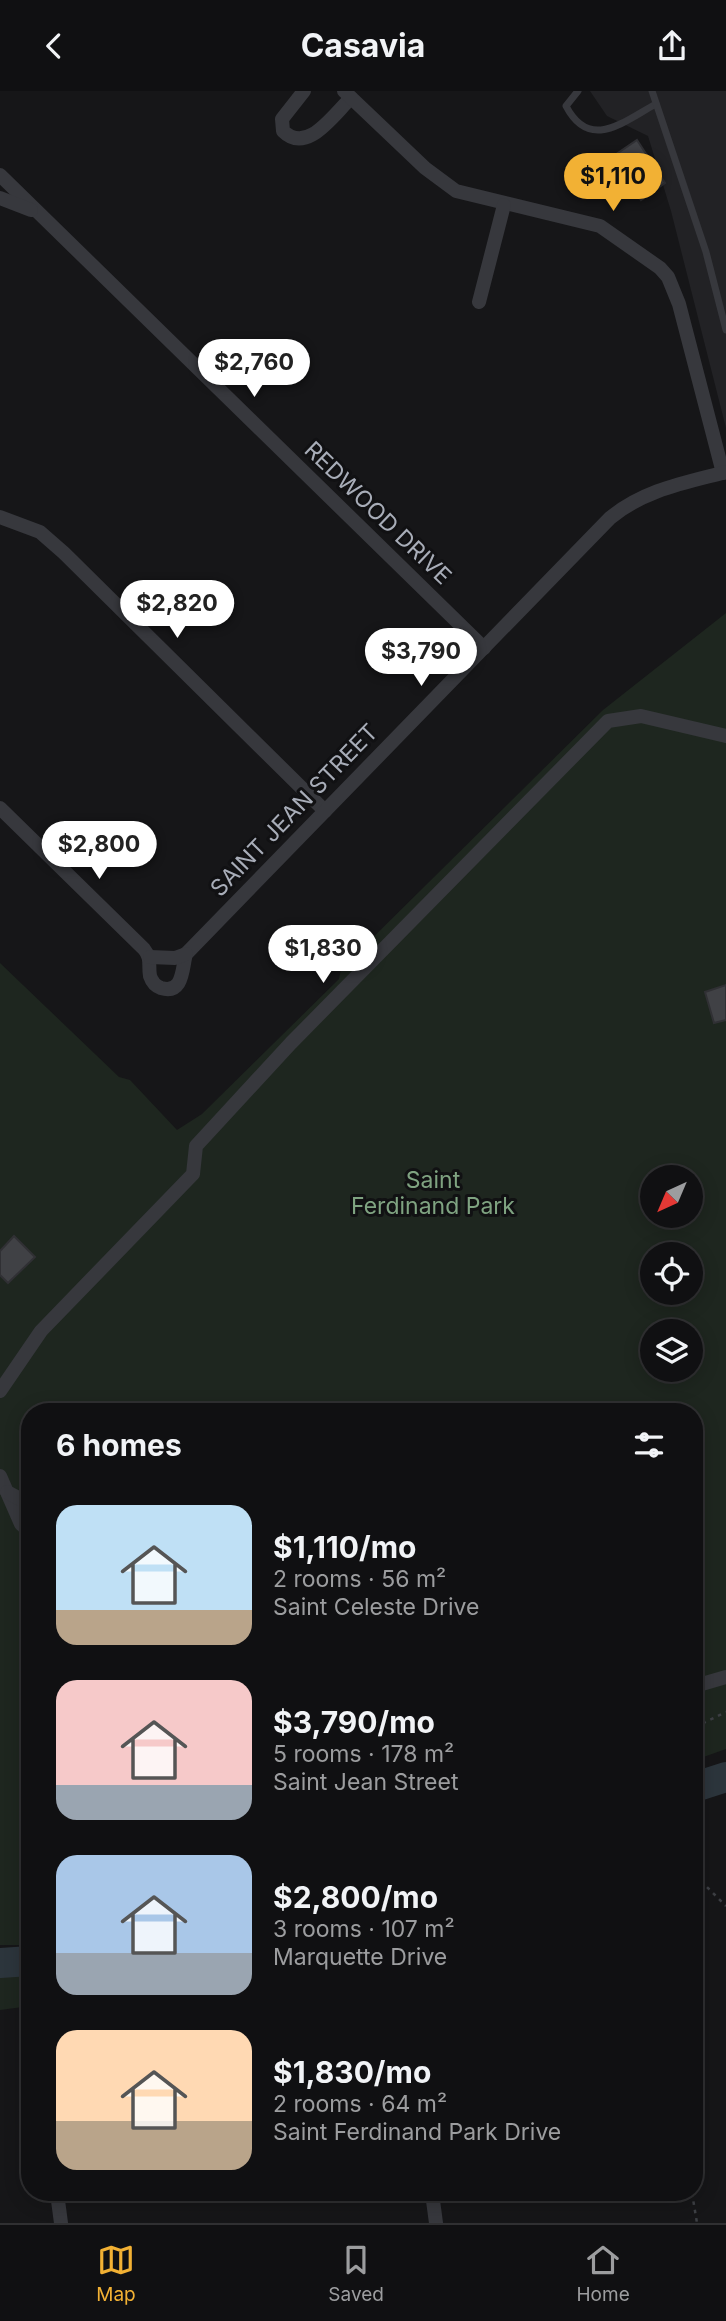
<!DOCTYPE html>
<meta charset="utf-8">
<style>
:root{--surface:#101012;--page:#19191b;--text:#f1f3f6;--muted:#9c9d9f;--line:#303032;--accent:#f2b134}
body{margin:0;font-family:Inter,sans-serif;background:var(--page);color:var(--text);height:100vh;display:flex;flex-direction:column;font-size:26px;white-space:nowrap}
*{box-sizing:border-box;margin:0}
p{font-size:23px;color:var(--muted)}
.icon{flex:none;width:38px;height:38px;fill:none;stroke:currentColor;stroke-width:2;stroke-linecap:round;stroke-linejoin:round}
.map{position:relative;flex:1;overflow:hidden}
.side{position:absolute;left:21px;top:1312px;width:682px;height:798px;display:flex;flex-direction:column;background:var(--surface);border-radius:28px;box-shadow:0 4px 18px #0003,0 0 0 2px var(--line)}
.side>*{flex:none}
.needle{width:46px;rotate:224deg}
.controls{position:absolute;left:640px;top:1074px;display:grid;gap:14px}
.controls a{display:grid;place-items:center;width:63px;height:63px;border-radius:50%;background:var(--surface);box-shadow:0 4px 18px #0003,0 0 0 2px var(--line);font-size:35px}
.price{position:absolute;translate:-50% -60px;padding:0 16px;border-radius:24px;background:#fff;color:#222;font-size:23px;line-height:46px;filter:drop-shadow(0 2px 4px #0008)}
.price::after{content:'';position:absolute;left:50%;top:42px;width:21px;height:16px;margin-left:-10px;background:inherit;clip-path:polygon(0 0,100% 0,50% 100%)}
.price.selected{background:var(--accent);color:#111}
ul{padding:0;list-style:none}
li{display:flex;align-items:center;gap:21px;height:175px;padding:0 35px}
li span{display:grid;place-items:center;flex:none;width:196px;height:140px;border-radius:21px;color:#555}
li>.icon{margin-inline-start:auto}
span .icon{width:84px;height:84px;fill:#fffc;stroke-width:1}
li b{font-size:30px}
h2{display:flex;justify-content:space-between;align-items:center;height:84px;padding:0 35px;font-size:30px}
header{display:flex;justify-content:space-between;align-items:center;height:91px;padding:0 35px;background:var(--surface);font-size:32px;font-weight:700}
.tab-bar{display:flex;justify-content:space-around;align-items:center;height:98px;border-top:2px solid var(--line);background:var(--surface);font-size:19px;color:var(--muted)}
.tab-bar a{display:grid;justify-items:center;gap:4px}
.tab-bar .selected{color:var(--accent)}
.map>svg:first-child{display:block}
.built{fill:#222225}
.green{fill:#1e261f;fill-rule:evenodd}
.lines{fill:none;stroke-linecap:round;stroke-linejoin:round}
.river{stroke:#2c353c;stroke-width:30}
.building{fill:#404145;stroke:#303034;stroke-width:2}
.path{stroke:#3d3f44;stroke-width:2.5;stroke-dasharray:3.5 5;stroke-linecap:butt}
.service{stroke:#37383d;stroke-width:7}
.minor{stroke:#37383d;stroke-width:14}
.labels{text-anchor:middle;stroke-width:6;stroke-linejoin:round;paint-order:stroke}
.street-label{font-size:23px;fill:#a8adb8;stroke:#111113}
.park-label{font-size:23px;fill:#7fa381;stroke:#111113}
</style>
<header><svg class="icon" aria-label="back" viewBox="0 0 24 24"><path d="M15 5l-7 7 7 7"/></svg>Casavia<svg class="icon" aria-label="share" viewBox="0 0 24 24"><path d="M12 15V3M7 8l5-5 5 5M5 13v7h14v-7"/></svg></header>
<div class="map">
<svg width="726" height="2132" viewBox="0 0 726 2132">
<rect width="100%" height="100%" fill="#161618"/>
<polygon class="built" points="590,0 726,0 726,337 671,120 648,45 607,25"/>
<g class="green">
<path d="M726,522V1658L695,1669V1321H30V1854H0V872L119,986L130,989L177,1039L202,1023L339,888L341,878L603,619ZM653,1087H691V1125H653ZM653,1164H691V1202H653ZM653,1241H691V1279H653Z"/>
<polygon points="30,1884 30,1915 0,1919 0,1886"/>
</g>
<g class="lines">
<g class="river">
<polyline points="695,1696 726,1686"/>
<polyline points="0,1872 30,1870"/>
</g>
</g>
<g class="building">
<polygon points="637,49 665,92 641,109 612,66"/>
<polygon points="726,894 726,929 714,932 705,901"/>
<polygon points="14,1145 35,1166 8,1192 0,1184 0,1160"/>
</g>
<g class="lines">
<g class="path">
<polyline points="695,1636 726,1621"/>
<polyline points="695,1784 726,1815"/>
<polyline points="692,2102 697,2132"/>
</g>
<g class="service">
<path d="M578,0L566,15C590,61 624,30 656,13"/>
<polyline points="652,0 706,161 726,239"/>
</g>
<g class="minor">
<path d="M304,0L282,28L283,40C307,64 333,24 351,7"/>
<polyline points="344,0 425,77 456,100 600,135 660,177 668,186 679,213 723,382"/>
<polyline points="0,84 484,557"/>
<polyline points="0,107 31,119"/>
<polyline points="479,211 504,114"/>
<polyline points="0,426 40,441 64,462 325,720"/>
<path d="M0,717L144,858C152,868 148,873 150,885C152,891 155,895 161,897C184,904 182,876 186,863L610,427C644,399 684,392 726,381"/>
<polyline points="150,866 175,867 186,863"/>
<polyline points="0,1300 41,1240 193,1083 196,1055 291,952 608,630 641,625 726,645"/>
<polyline points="0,1385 21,1433 30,1441"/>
<polyline points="7,1401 20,1408 30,1406"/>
<polyline points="695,1595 726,1586"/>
<polyline points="30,2017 26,2021 30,2038"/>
<polyline points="57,2102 61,2132"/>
<polyline points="432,2102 436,2132"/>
</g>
</g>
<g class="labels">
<g class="street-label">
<text transform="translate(378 422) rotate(44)" y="8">REDWOOD DRIVE</text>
<text transform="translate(294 719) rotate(-46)" y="8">SAINT JEAN STREET</text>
</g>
<g class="park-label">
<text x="433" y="1097">Saint<tspan x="433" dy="26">Ferdinand Park</tspan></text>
</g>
</g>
</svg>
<div class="controls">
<a><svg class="needle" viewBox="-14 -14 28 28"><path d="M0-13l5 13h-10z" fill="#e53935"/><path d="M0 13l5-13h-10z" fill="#9c9d9f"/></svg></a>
<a><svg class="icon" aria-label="locate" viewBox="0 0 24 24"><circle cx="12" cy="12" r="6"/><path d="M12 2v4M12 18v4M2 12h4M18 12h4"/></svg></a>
<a><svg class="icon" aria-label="layers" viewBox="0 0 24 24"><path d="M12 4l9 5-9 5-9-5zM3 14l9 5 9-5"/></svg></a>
</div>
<b class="price selected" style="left:613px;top:122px">$1,110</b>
<b class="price" style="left:254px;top:308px">$2,760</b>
<b class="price" style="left:177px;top:549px">$2,820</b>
<b class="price" style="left:421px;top:597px">$3,790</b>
<b class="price" style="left:99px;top:790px">$2,800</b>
<b class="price" style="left:323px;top:894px">$1,830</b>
<section class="side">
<h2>6 homes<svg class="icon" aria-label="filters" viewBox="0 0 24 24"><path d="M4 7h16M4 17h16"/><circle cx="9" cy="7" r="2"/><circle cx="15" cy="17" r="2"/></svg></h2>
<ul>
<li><span style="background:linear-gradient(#bfe0f5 75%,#b9a48a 0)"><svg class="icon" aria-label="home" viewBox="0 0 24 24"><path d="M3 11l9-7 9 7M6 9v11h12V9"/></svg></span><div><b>$1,110/mo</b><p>2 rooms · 56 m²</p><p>Saint Celeste Drive</p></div></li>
<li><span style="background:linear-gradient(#f6c9c9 75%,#9aa5b1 0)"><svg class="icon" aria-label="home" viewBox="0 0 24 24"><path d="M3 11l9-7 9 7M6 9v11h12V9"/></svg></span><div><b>$3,790/mo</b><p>5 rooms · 178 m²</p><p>Saint Jean Street</p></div></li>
<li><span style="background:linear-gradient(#a9c7e8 70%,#9aa5b1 0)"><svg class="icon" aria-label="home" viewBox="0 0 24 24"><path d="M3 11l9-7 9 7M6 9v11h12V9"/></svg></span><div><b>$2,800/mo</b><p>3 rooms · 107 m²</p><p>Marquette Drive</p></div></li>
<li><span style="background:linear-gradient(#ffd9b3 65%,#b9a48a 0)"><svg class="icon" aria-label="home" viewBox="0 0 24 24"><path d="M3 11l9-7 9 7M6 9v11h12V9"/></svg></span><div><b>$1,830/mo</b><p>2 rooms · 64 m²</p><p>Saint Ferdinand Park Drive</p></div></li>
</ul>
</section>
</div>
<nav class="tab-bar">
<a class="selected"><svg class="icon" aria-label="map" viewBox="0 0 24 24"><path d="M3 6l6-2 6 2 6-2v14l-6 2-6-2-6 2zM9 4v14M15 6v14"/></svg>Map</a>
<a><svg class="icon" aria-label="saved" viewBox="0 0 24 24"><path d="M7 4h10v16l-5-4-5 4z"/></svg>Saved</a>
<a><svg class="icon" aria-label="home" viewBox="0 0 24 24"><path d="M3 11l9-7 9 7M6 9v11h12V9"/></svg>Home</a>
</nav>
